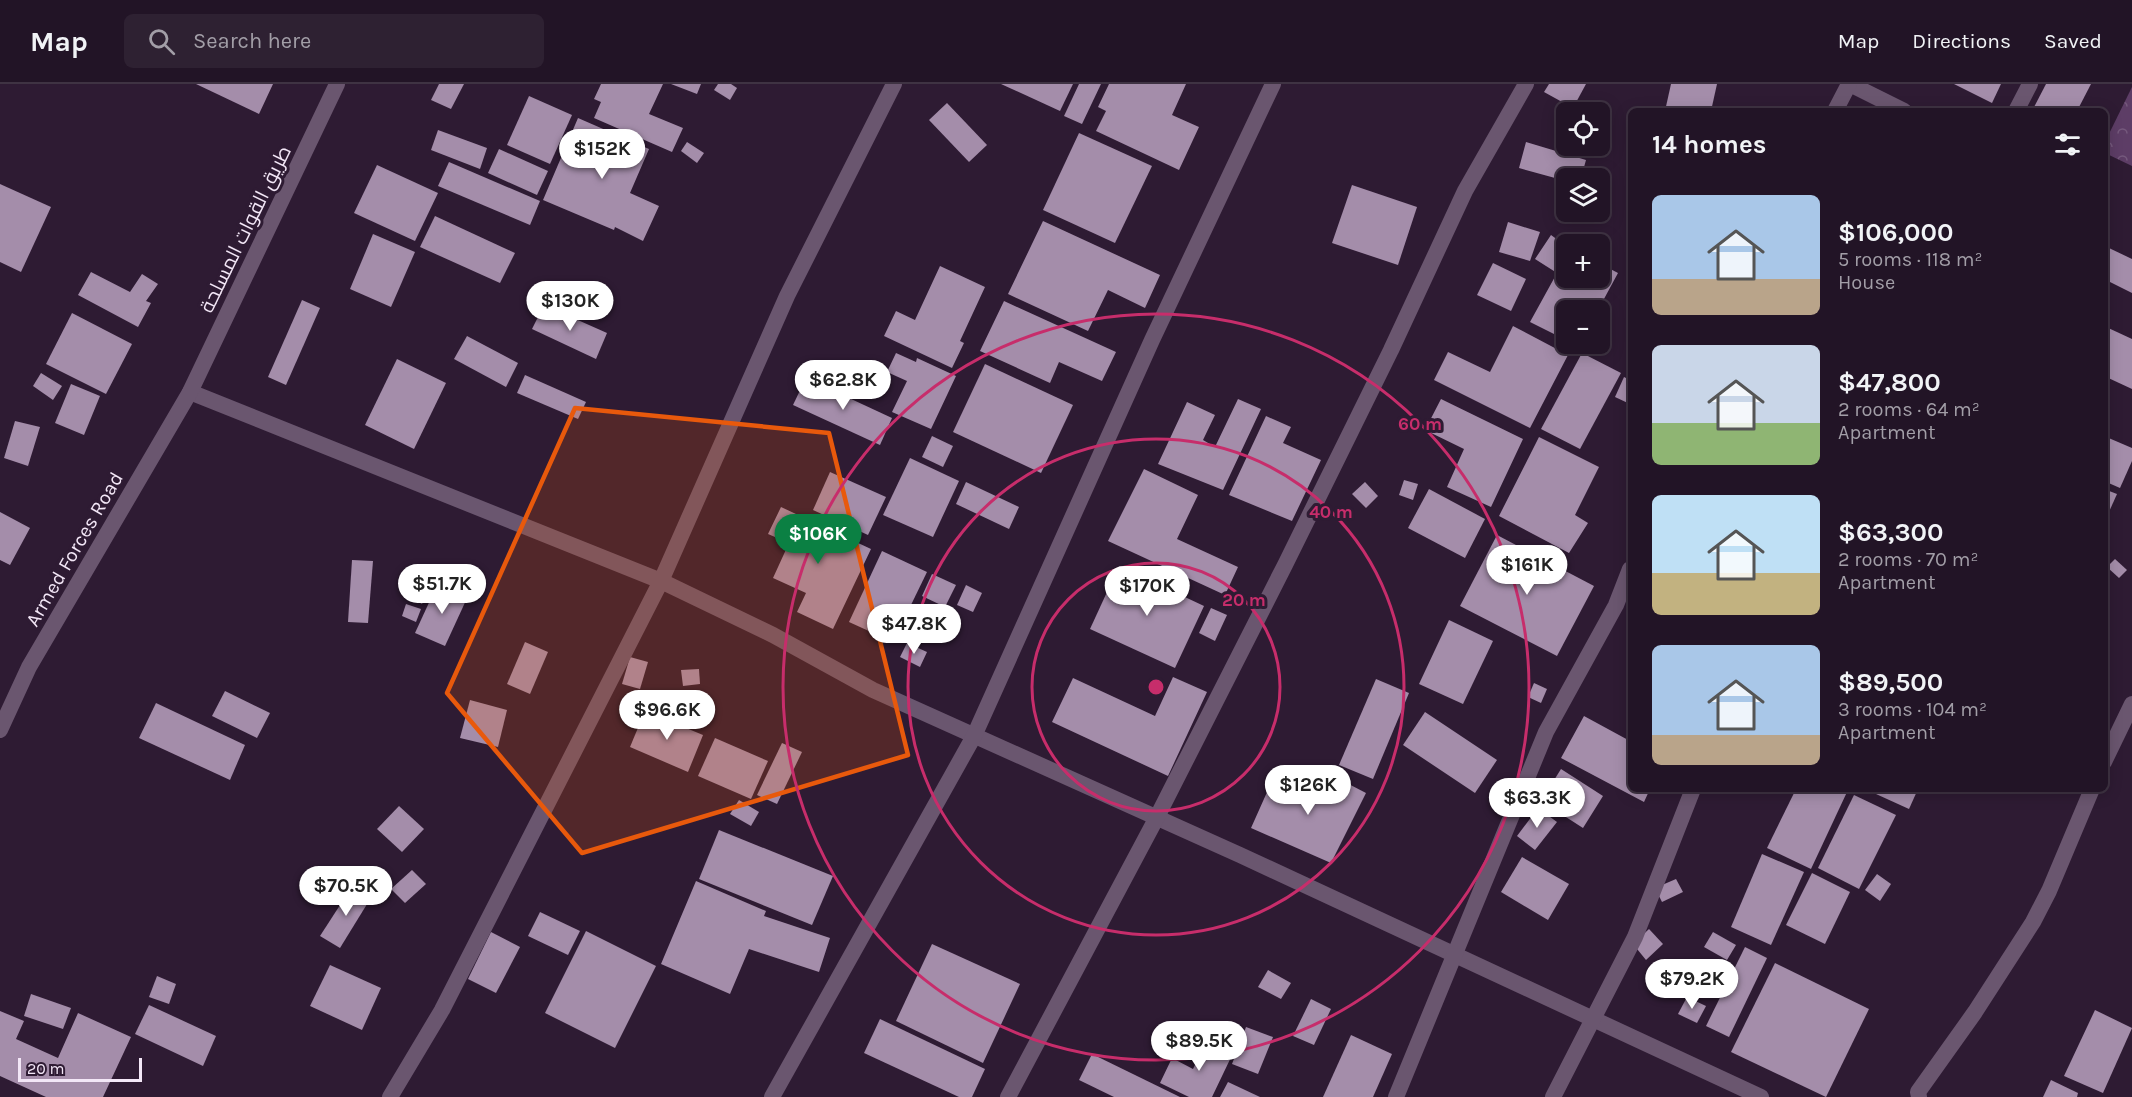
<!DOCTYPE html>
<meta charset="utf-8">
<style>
:root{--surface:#221426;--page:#2e2132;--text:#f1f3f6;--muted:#a29ea7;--line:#3f3343;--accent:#0b8043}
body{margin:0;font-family:Karla,Cairo,sans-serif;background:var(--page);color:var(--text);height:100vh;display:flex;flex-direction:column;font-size:22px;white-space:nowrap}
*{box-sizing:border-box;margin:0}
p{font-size:20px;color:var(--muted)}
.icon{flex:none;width:33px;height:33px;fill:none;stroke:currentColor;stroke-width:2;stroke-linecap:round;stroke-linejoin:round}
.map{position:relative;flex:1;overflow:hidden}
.details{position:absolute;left:1628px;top:24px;width:480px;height:684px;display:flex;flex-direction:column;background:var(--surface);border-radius:9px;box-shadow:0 3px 15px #0003,0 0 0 2px var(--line)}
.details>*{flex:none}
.fabs{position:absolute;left:1556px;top:18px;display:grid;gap:12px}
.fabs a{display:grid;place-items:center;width:54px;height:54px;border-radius:9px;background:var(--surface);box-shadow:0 3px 15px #0003,0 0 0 2px var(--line);font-size:30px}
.scale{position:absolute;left:18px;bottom:15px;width:124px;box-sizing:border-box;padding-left:6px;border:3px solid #f3e7f7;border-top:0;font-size:16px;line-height:21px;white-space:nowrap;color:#f3e7f7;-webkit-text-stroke:4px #2e1b33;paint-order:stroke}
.price{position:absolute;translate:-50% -51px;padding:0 14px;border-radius:21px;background:#fff;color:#222;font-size:20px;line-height:39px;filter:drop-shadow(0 2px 3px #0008)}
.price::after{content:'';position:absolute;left:50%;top:36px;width:18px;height:14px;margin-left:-9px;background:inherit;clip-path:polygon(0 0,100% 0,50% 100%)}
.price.on{background:var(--accent);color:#fff}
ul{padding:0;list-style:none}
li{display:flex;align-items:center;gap:18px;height:150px;padding:0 24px}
li span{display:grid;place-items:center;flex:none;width:168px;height:120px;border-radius:9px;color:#555}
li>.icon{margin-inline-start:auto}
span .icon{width:72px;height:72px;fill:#fffc;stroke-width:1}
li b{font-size:26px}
h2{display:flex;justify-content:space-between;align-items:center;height:72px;padding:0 24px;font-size:26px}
header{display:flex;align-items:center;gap:36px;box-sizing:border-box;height:84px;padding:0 30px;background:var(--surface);border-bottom:2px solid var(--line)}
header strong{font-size:28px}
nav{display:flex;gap:33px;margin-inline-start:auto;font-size:21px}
.search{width:420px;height:54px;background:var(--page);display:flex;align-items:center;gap:15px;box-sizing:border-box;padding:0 21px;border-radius:9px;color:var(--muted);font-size:22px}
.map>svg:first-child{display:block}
.park{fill:url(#park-crowns)}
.building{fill:#a48daa}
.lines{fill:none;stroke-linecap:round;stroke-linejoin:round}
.minor{stroke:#6a566f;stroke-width:16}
.tertiary{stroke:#6a566f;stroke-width:16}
.marked{fill:#e8590c;fill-opacity:0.2;stroke:#e8590c;stroke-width:4.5;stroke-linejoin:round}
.ring{fill:none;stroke:#c72d6b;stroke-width:3}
.labels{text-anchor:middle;stroke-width:6;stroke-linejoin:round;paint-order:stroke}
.street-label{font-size:20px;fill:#f3e7f7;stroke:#2e1b33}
.centre{fill:#c72d6b;stroke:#2e1b33;stroke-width:3}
.ring-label{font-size:18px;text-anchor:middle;font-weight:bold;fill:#c72d6b;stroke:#2e1b33;stroke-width:6;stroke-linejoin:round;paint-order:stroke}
</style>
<header>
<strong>Map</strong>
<div class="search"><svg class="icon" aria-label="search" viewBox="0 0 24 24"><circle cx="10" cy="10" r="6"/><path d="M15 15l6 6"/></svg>Search here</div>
<nav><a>Map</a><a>Directions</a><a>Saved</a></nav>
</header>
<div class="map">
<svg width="2132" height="1013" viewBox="0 0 2132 1013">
<defs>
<pattern id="park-crowns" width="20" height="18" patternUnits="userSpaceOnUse" patternTransform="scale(1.5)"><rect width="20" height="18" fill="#5d3d66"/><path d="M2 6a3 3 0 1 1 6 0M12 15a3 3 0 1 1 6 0" fill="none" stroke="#75597d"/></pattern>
</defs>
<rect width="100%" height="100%" fill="#2e1b33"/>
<polygon class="park" points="2132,3 2132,82 2105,69 2105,58"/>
<g class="building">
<polygon points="196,0 273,0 259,30"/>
<polygon points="439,0 464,0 451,25 431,16"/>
<polygon points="601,0 663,0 649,30 683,44 672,68 594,34 601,18 594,15"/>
<polygon points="671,0 701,0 697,10"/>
<polygon points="718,0 731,0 737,4 730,16 714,6"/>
<polygon points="1001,0 1073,0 1060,27"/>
<polygon points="1079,0 1101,0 1082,40 1064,32"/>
<polygon points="1109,0 1186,0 1172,31 1199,43 1179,86 1096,47 1106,27 1098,23"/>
<polygon points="1549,0 1586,0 1573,24 1544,8"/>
<polygon points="1671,0 1717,0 1711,27 1665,27"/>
<polygon points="1954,0 2001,0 1992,19"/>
<polygon points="2046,0 2091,0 2077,27 2032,27"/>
<polygon points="529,12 572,31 550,80 507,61"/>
<polygon points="947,19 987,61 969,78 929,36"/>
<polygon points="578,34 649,65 630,109 659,122 643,157 615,143 614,146 543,116"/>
<polygon points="438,46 487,64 480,85 431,66"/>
<polygon points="1079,49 1152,82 1115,159 1043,126"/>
<polygon points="687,58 704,69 697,79 681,67"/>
<polygon points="1526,58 1586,76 1581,94 1566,94 1566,97 1519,84"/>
<polygon points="499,65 548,87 537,111 488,89"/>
<polygon points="449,78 540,117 530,141 438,102"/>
<polygon points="377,81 438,109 415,157 354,129"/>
<polygon points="0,100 51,123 21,188 0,178"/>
<polygon points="1352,101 1417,123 1398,181 1332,159"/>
<polygon points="435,132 515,169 500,199 420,163"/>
<polygon points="1043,137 1160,191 1145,224 1108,206 1088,247 1008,210"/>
<polygon points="1508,138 1540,148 1530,177 1499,168"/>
<polygon points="373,150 415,168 391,223 350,205"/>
<polygon points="1551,151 1566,162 1566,194 1599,194 1599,179 1618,189 1598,226 1566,226 1566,256 1530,238 1557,189 1535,175"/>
<polygon points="2109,164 2132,175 2132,209 2104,195 2104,173"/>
<polygon points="1493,179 1526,195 1511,227 1477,211"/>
<polygon points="940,182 985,203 960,257 964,259 952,284 884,252 896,227 915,236"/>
<polygon points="91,188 130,208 142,190 158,200 146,217 151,219 138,243 78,211"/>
<polygon points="302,216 320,224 286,301 268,293"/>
<polygon points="1004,217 1116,268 1102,297 1059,278 1050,299 980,267"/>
<polygon points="544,221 607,249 596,275 532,245"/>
<polygon points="72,229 132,260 106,310 46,280"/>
<polygon points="1513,242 1568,271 1530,344 1434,296 1448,268 1490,288"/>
<polygon points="2104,242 2132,255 2132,305 2104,292"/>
<polygon points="467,252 518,279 506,303 454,275"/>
<polygon points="896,269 916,278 917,274 956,292 931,345 892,328 907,297 887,288"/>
<polygon points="1582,269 1621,289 1580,365 1541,345"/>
<polygon points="397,275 446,299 414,365 365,341"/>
<polygon points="985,280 1073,321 1041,389 953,348"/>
<polygon points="41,289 62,302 53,316 33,302"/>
<polygon points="525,291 586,318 578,335 517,309"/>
<polygon points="1624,293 1630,296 1630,320 1615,313"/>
<polygon points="806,294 892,334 880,361 793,321"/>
<polygon points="71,300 100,312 84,351 55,339"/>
<polygon points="1238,315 1261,325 1223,406 1158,380 1187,318 1215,331 1203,356 1215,363"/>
<polygon points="1441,315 1523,355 1491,423 1447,403 1464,365 1425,346"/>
<polygon points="1266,332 1291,343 1283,359 1321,376 1292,437 1229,411"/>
<polygon points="15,337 40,343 28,382 4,374"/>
<polygon points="932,352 953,362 943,383 922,373"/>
<polygon points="2104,352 2132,364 2132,377 2120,404 2104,397"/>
<polygon points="1539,353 1599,383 1575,431 1588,439 1569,469 1499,432"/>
<polygon points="910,374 959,397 933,453 883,431"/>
<polygon points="1144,385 1198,411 1177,455 1238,483 1225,511 1108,457"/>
<polygon points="830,388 886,413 868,451 813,426"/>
<polygon points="1404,396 1418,400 1413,416 1399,411"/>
<polygon points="966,398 1019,423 1009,445 956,420"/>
<polygon points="1365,398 1378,412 1366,424 1352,410"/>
<polygon points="1429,405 1485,435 1465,474 1408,444"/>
<polygon points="2104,405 2117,410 2104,439"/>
<polygon points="781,423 871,465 833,545 797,528 806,509 773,494 789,459 768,450"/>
<polygon points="0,428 30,444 10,481 0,476"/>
<polygon points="1497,451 1594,502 1557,572 1460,522"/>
<polygon points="882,467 927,488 893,558 849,538"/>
<polygon points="2115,475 2127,486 2119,494 2107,483"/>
<polygon points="352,476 373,477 368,539 348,538"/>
<polygon points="1119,482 1204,522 1175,584 1090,545"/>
<polygon points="415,488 433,498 422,520 404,510"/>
<polygon points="932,490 956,501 945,523 922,512"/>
<polygon points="438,499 468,512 445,562 415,549"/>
<polygon points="966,501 982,509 973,528 957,521"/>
<polygon points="406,520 421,525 416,538 402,532"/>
<polygon points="1211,524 1227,531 1215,557 1199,549"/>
<polygon points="1449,536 1493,557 1463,620 1419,600"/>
<polygon points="525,558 548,568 530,610 507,600"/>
<polygon points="907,559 927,568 920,583 900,573"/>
<polygon points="630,573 648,578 640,605 622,600"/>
<polygon points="699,585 700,600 683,602 681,586"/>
<polygon points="1173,593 1207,608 1168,692 1052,638 1073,594 1155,632"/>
<polygon points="1376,595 1409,609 1373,695 1339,681"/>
<polygon points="1534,599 1547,605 1541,619 1528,613"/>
<polygon points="225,607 270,629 257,654 212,632"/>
<polygon points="470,616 507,626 498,663 460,654"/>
<polygon points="156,619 245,661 230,696 139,654"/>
<polygon points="645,627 703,651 688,688 630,663"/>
<polygon points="1425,628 1497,676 1475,709 1403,661"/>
<polygon points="1584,632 1630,657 1630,705 1650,705 1644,718 1561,674"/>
<polygon points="715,654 768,677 751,715 698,692"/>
<polygon points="782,659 802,668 777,720 757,711"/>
<polygon points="1561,685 1603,712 1583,744 1541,717"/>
<polygon points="1276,688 1330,712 1339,695 1366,709 1331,779 1251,744"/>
<polygon points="1796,705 1841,705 1847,708 1811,785 1767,764"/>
<polygon points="1865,705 1918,705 1909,725"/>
<polygon points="1854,711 1896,731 1859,805 1818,784"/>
<polygon points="739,716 759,728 751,742 730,730"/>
<polygon points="399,722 424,745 402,768 377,745"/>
<polygon points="1538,724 1557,738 1535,766 1517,752"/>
<polygon points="719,746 833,792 812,841 699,795"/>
<polygon points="1762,770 1804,788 1771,861 1731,843"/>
<polygon points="1522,773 1569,800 1548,836 1501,808"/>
<polygon points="412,786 426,800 405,819 391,805"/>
<polygon points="1812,789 1850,808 1825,860 1786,841"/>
<polygon points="1877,790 1891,800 1880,817 1865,806"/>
<polygon points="1676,795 1683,808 1662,818 1655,804"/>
<polygon points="696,797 766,827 764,832 830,854 819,888 749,865 730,910 661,880"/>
<polygon points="353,801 372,812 340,864 320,852"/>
<polygon points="540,828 580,847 568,871 528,852"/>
<polygon points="1649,845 1663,860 1646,876 1633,860"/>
<polygon points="586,847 656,882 615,964 545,929"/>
<polygon points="491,848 520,863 496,909 468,895"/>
<polygon points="1713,848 1736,861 1727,876 1704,863"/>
<polygon points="932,860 1020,900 983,979 896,937"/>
<polygon points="1745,863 1767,874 1729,953 1706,942"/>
<polygon points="1775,879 1869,925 1826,1013 1731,968"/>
<polygon points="330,881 381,904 362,946 310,922"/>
<polygon points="1268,886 1291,899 1281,915 1258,903"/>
<polygon points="157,892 176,900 169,920 149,913"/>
<polygon points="31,910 71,924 63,945 24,932"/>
<polygon points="1687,913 1706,922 1697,939 1678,930"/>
<polygon points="1311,915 1331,925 1314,961 1293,952"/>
<polygon points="149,921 216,952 203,982 135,950"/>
<polygon points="2095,926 2132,944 2103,1009 2064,992"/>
<polygon points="0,927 24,937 16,955 58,974 78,929 131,953 103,1013 46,1013 0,992"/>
<polygon points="880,935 985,985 972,1013 959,1013 864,969"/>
<polygon points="1246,943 1273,953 1258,990 1232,980"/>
<polygon points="1351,951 1392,970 1373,1013 1323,1013"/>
<polygon points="1208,955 1234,967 1212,1013 1189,1013 1160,999 1172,974 1193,985"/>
<polygon points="1092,970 1180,1013 1114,1013 1079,996"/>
<polygon points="2051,996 2078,1009 2077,1013 2043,1013"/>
<polygon points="1228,998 1260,1013 1220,1013"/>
</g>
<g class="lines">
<g class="minor">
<polyline points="1850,0 1904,27"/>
<polyline points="1835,27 1849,0"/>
<polyline points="2016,27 2030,0"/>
<polyline points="190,308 661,497 773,551 873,606 1240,771 1761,1013"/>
<polyline points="2104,678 2132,620"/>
<polyline points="390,1013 442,926 661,497 787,212 894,0"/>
<polyline points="772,1013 974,652 1152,256 1273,0"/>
<polyline points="1008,1013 1157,733 1285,481 1391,266 1465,107 1526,0"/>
<polyline points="1396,1013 1546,648 1616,521 1630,485"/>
<polyline points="1553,1013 1635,853 1693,705"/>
<polyline points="1919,1013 1918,1008 1975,928 2033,838 2049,807 2092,705"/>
</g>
<polyline class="tertiary" points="0,646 29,583 190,308 337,0"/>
</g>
<path class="marked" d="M575,324L829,349L908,671L582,769L447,609Z"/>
<g class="ring">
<circle cx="1156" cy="603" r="124"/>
<circle cx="1156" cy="603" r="248"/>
<circle cx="1156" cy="603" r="373"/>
</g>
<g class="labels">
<g class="street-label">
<text transform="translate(245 145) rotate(-64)" y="7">طريق القوات المسلحة</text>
<text transform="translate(74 465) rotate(-60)" y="7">Armed Forces Road</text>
</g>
</g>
<circle cx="1156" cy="603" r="9" class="centre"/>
<g class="ring-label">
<text x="1420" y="346">60 m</text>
<text x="1331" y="434">40 m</text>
<text x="1244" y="522">20 m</text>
</g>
</svg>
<div class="fabs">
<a><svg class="icon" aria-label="locate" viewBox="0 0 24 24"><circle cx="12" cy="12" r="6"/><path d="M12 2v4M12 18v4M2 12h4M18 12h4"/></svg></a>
<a><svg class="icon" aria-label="layers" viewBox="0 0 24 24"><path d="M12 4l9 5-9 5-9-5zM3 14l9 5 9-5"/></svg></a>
<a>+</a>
<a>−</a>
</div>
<div class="scale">20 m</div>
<b class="price" style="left:602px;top:96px">$152K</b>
<b class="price" style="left:570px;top:248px">$130K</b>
<b class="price" style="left:843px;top:327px">$62.8K</b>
<b class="price on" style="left:818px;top:481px">$106K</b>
<b class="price" style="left:1527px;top:512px">$161K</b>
<b class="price" style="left:442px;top:531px">$51.7K</b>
<b class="price" style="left:1147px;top:533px">$170K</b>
<b class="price" style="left:914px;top:571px">$47.8K</b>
<b class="price" style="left:667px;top:657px">$96.6K</b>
<b class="price" style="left:1308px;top:732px">$126K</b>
<b class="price" style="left:1537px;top:745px">$63.3K</b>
<b class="price" style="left:346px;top:833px">$70.5K</b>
<b class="price" style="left:1692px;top:926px">$79.2K</b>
<b class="price" style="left:1199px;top:988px">$89.5K</b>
<section class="details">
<h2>14 homes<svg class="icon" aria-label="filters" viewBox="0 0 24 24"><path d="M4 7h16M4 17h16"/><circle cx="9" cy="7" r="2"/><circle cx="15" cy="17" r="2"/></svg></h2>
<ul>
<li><span style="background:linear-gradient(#a9c7e8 70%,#b9a48a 0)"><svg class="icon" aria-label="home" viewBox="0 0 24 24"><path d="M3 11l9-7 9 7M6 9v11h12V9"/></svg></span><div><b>$106,000</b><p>5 rooms · 118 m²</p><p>House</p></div></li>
<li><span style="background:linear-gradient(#c9d6e8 65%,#8fb573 0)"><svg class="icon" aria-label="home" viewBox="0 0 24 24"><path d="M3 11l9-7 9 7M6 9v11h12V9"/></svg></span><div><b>$47,800</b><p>2 rooms · 64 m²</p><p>Apartment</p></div></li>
<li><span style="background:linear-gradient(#bfe0f5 65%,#c2b280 0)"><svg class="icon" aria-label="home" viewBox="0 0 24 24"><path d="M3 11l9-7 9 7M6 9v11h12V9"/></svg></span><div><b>$63,300</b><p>2 rooms · 70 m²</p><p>Apartment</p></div></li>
<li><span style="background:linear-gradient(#a9c7e8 75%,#b9a48a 0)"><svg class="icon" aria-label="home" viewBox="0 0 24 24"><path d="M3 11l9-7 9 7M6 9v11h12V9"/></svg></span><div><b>$89,500</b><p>3 rooms · 104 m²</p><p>Apartment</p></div></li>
</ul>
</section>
</div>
